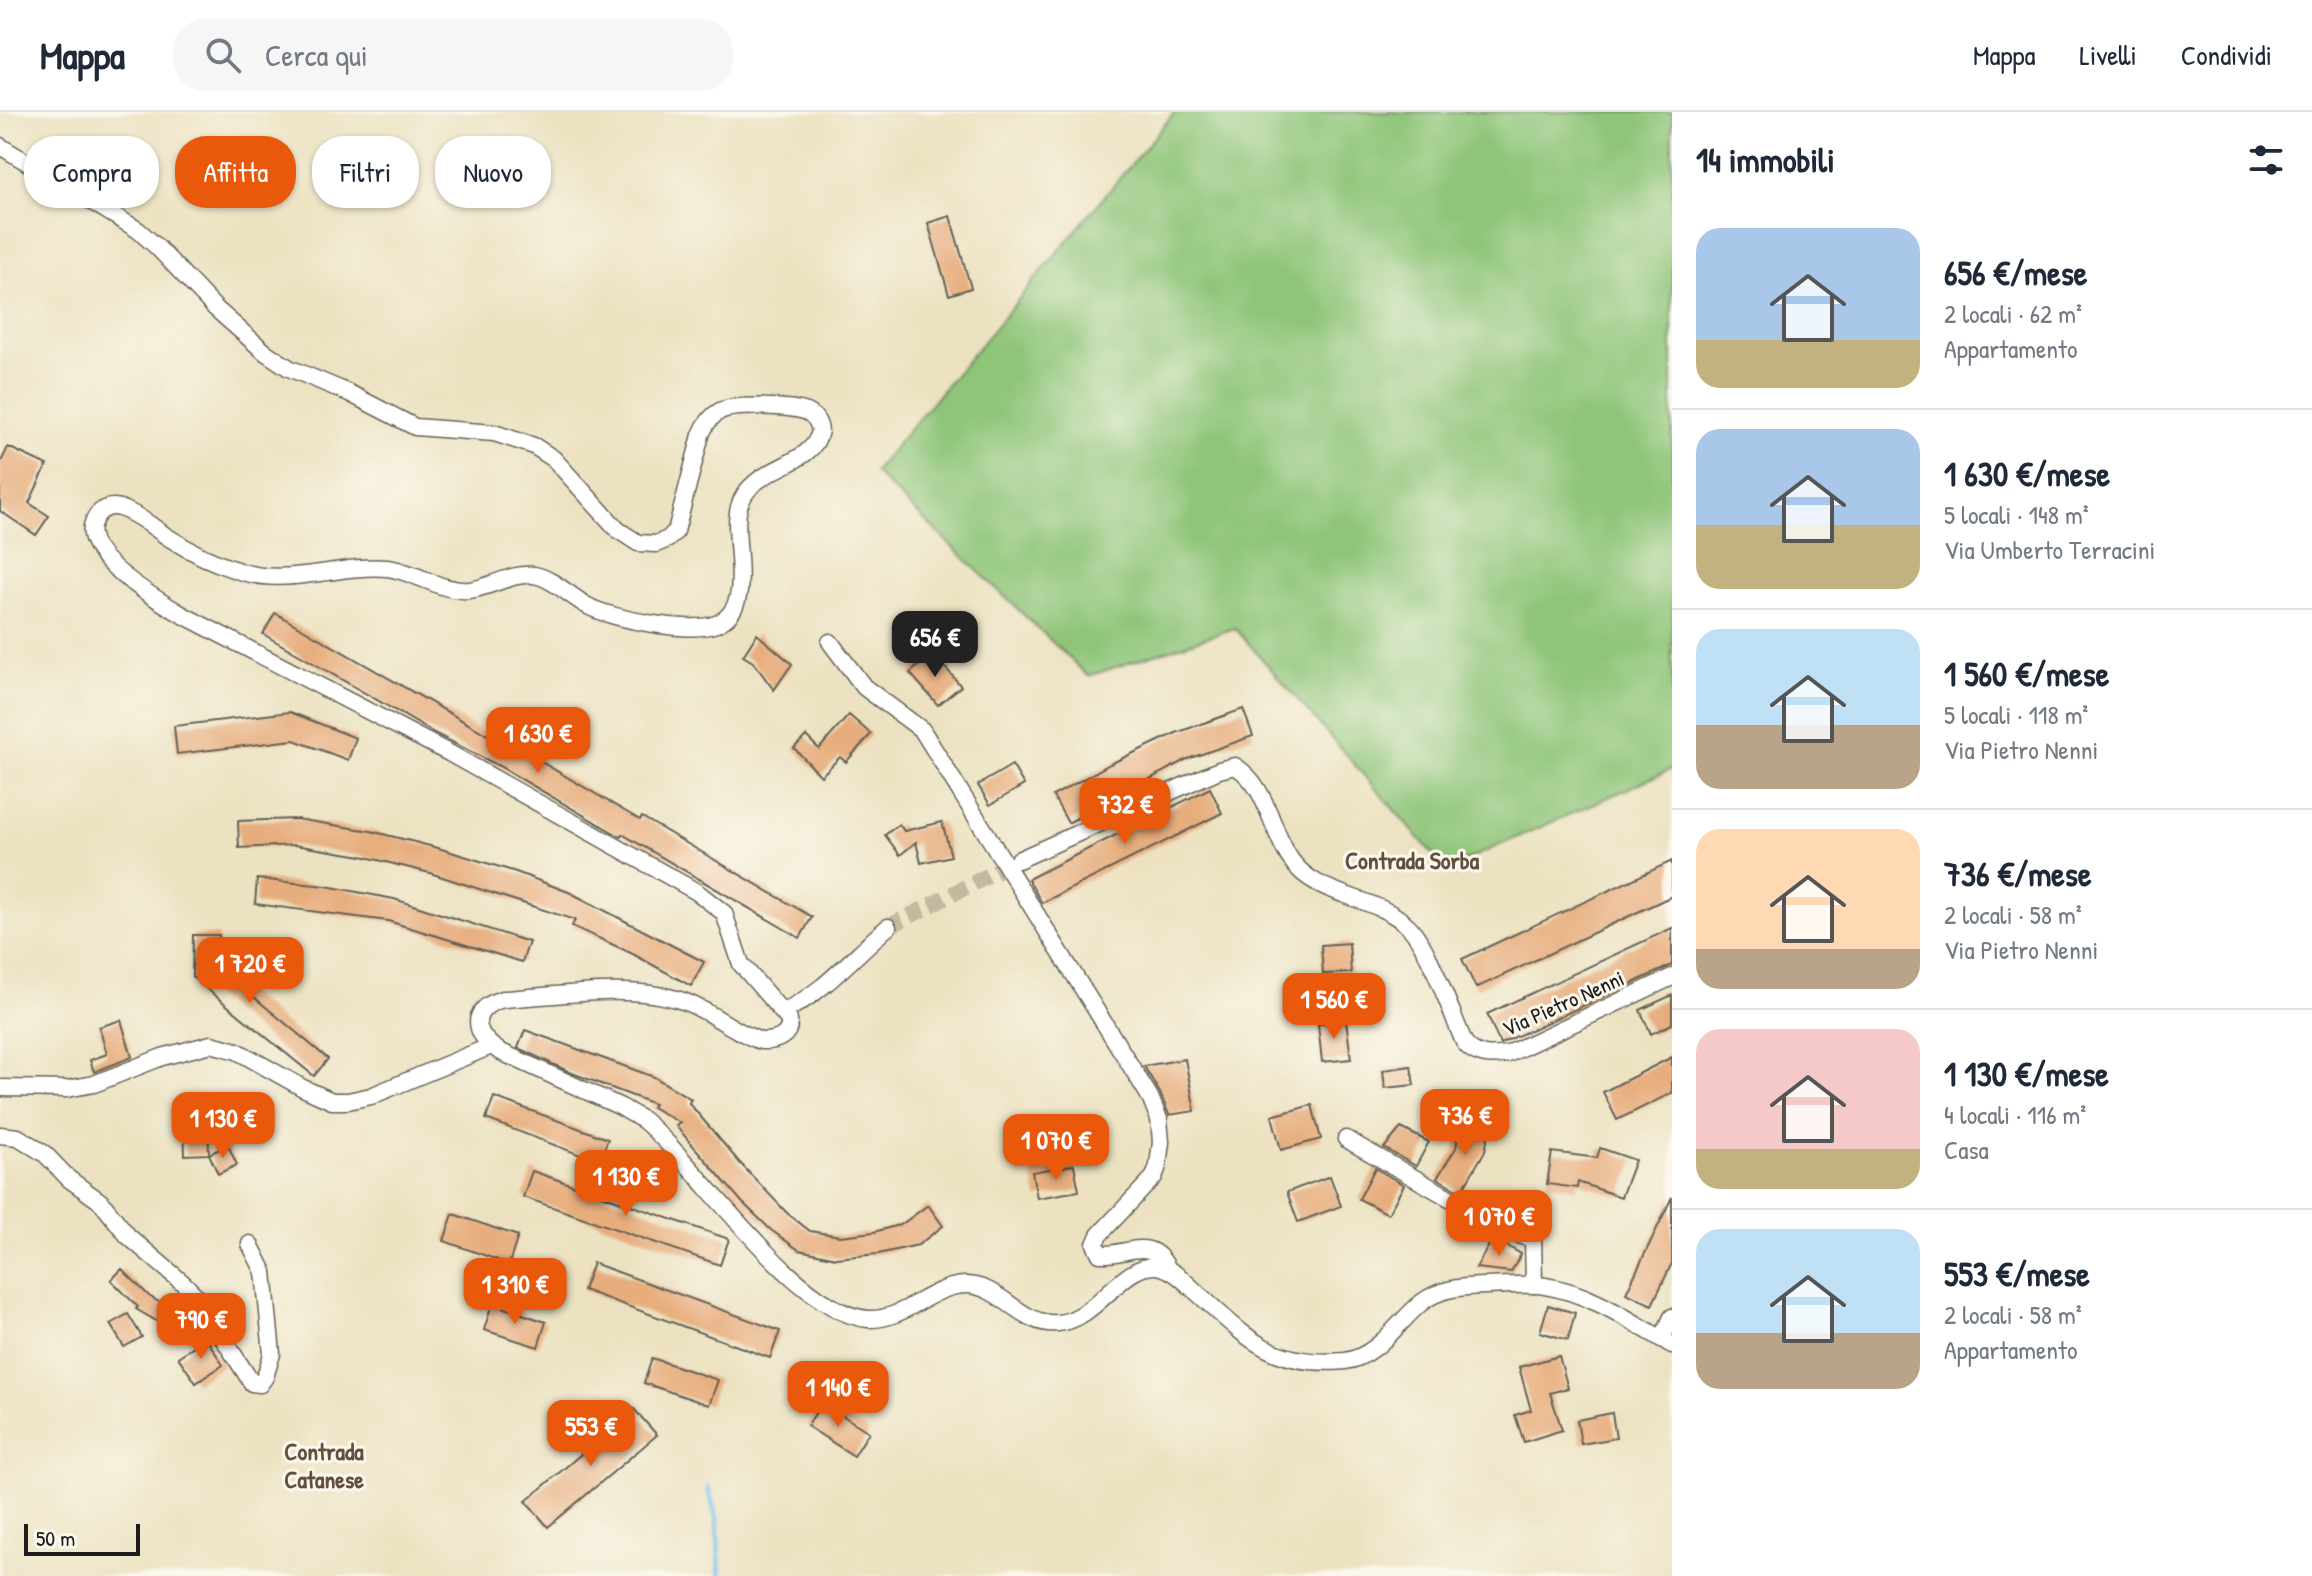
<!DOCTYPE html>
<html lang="it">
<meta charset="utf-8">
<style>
:root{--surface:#fff;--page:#f6f6f7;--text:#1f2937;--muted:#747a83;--line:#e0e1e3;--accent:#ea580c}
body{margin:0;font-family:"Patrick Hand",sans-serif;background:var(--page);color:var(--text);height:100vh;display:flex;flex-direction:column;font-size:30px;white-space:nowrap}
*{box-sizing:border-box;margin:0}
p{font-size:26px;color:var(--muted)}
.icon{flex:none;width:44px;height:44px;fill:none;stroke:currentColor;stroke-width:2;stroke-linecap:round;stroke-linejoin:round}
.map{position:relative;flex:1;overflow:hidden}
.panel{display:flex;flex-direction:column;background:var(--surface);width:640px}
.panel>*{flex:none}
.guide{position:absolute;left:24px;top:24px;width:760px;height:72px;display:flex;gap:16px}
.scale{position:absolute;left:24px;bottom:20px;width:116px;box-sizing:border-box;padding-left:8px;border:4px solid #1c1c1c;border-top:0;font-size:22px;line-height:28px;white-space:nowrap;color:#1c1c1c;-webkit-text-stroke:6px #fbf7ec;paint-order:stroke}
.price{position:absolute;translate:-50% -68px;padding:0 18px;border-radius:16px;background:var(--accent);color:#fff;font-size:26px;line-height:52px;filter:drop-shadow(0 2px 4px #0008)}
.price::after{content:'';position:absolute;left:50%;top:48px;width:24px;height:18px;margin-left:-12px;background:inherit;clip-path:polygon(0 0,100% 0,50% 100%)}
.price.selected{background:#222;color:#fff}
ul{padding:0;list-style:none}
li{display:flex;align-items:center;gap:24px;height:200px;padding:0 24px}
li+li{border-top:2px solid var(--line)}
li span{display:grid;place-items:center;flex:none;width:224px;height:160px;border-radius:24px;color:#555}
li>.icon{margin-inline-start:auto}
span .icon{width:96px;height:96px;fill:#fffc;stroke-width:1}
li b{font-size:34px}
h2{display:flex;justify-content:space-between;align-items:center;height:96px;padding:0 24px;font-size:34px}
.chip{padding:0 28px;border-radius:32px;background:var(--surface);box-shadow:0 2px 6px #0004;font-size:28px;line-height:72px}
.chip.selected{background:var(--accent);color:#fff}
header{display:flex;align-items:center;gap:48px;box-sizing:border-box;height:112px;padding:0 40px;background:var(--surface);border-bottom:2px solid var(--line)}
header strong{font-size:38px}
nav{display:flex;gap:44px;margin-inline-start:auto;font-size:28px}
.search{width:560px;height:72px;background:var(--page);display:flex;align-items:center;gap:20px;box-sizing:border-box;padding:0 28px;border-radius:32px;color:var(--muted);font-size:30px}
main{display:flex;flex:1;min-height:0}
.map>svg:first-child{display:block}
.green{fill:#8ec578;stroke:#55704a;stroke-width:2}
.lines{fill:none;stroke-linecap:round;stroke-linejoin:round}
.stream{stroke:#72beec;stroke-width:5}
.building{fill:#e7ad7d}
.minor-tunnel{stroke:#c2baa0;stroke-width:16;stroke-dasharray:16 8;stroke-linecap:butt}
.minor-casing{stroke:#656156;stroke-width:19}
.minor{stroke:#fff;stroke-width:16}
.labels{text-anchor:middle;stroke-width:6;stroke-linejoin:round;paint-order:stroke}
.street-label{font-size:22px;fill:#1c1c1c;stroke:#fbf7ec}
.neighbourhood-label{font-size:24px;font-weight:bold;fill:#634f3e;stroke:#fbf7ec}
</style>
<header>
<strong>Mappa</strong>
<div class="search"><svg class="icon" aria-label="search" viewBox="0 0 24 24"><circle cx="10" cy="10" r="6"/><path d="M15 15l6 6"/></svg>Cerca qui</div>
<nav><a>Mappa</a><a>Livelli</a><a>Condividi</a></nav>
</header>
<main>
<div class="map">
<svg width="1672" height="1464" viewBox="0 0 1672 1464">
<rect width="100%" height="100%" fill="#fbf7ec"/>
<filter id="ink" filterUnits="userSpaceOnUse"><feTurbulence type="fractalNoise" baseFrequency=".0125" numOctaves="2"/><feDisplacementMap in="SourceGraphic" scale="16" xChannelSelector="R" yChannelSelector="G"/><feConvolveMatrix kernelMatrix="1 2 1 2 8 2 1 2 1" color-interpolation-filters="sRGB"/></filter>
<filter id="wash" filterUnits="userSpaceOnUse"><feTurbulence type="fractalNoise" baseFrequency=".006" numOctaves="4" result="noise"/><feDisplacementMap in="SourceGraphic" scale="32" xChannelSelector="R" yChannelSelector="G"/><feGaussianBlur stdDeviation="1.8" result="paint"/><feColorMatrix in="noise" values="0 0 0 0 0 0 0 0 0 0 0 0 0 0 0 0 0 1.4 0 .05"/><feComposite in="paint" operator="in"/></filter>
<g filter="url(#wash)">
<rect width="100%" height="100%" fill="#ece2c1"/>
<polygon class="green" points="1175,0 1672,0 1672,657 1446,757 1235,516 1088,564 874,360"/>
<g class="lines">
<polyline class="stream" points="708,1376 717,1408 720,1464"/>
</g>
<g id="blocks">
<g class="building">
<polygon points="950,104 971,176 949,183 928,111"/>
<polygon points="8,335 47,353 29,391 49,404 36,423 0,399 0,352"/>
<polygon points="275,501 519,641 521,638 640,708 642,705 812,805 800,826 622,722 621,725 499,654 436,622 263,522"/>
<polygon points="757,522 792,552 774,578 753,550 743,544"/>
<polygon points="933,541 961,574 938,593 910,561"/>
<polygon points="1243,597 1253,624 1185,648 1068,711 1053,684 1110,652 1176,621"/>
<polygon points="290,600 356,626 348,648 294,628 177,642 174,614"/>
<polygon points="849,603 871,622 846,650 840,645 821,664 794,636 806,624 819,637"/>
<polygon points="1012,653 1024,673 990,693 978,673"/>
<polygon points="1210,676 1222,701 1042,791 1028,767"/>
<polygon points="296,707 371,719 438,736 516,760 571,781 704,850 691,874 631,841 572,814 575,808 430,761 362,744 294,733 239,736 238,709"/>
<polygon points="942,710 951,744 921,751 916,730 900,743 885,723 899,712 904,719"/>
<polygon points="1672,749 1672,784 1476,876 1462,847"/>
<polygon points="257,767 326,774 394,787 529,830 522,850 388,809 255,792"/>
<polygon points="1672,816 1672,853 1500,932 1487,902"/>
<polygon points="193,823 219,823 218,855 328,947 314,964 192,865"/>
<polygon points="1349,831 1351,861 1323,862 1321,833"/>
<polygon points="1672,883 1672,912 1651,922 1640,898"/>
<polygon points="121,908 132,945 94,960 90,948 107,942 99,915"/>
<polygon points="1346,908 1351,947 1322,950 1318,912"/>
<polygon points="525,918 654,965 691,987 689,991 739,1050 787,1101 810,1119 840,1124 874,1120 902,1112 928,1093 943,1114 918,1133 878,1142 836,1146 799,1138 771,1118 742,1090 676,1014 680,1011 652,995 654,992 572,961 518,936"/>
<polygon points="1672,945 1672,981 1617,1008 1603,980"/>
<polygon points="1185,947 1195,999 1169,1003 1160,981 1144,954"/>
<polygon points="1411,954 1414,973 1385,976 1383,958"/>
<polygon points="494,985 608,1027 599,1050 486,1007"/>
<polygon points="172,989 185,990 185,996 204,994 205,1010 208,1010 209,1042 185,1043 184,1010 170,1009"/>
<polygon points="1312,993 1321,1027 1281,1038 1272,1004"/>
<polygon points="1460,1013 1489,1019 1485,1039 1461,1080 1437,1066 1456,1036"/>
<polygon points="1401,1016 1429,1030 1416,1054 1384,1036"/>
<polygon points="228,1033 237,1053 218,1062 209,1042"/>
<polygon points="1600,1036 1635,1048 1621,1085 1578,1070 1577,1076 1547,1072 1552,1040 1597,1046"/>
<polygon points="1074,1053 1079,1079 1037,1086 1032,1060"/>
<polygon points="1375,1056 1404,1073 1388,1102 1359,1087"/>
<polygon points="532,1059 729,1127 720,1153 523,1085"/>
<polygon points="1330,1064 1341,1094 1298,1110 1287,1080"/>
<polygon points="1672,1085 1672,1151 1652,1193 1626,1181"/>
<polygon points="1522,1088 1537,1092 1532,1115 1516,1111"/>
<polygon points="453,1102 518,1124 509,1152 444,1129"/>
<polygon points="1493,1126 1521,1142 1511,1160 1476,1156"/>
<polygon points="593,1151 780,1219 770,1246 583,1178"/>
<polygon points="122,1157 149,1184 172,1198 163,1213 136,1197 138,1195 111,1168"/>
<polygon points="492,1192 546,1210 538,1235 484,1218"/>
<polygon points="1548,1193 1575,1201 1568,1228 1540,1220"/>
<polygon points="128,1202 142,1225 124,1235 110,1212"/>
<polygon points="206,1226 223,1253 196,1271 178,1245"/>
<polygon points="1559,1244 1568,1276 1550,1281 1562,1318 1524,1330 1515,1303 1531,1298 1519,1255"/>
<polygon points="652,1246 718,1268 709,1293 644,1271"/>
<polygon points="822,1291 869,1320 854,1344 807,1314"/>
<polygon points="634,1297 657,1323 548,1415 526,1389"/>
<polygon points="1612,1301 1616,1326 1581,1332 1577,1308"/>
</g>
</g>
</g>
<g filter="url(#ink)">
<use href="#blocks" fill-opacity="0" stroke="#656156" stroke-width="2"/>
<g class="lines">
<polyline class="minor-tunnel" points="888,815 1017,749"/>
<defs>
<g id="minor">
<path d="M0,34L138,118L157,135L215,196L265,240L289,256L349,281L415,315L494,321L534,334L554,347L618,418L638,431L656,432L668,427L676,419L701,323C705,313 711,304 720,299C734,292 792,294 807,300C815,304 819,311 820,319C812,357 751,352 739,395C730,428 758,495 716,512C691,522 609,507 586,493C570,484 552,466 534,463C512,460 490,476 469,478C441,480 415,459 387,456C340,452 289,474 242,460C216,452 189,439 166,424C153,415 140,404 125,398C119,395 113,394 107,396C99,399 94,406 92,414C85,446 159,489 183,503L449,641L697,780L724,801L741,852L789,908C791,924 776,930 761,929C734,920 711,899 683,889C629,871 559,884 503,887C468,897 473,922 499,939L621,995L643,1008C699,1054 795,1201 868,1207C904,1209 930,1174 965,1173C1001,1172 1021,1215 1058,1211C1098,1207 1121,1152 1156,1154C1170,1155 1182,1167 1192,1176C1243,1222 1269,1256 1345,1249C1377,1245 1398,1210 1421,1191C1440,1176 1461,1175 1484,1174C1504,1174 1526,1171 1545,1174C1591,1181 1632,1210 1672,1233"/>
<path d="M830,530L864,575L922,618L1150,985L1159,1007L1161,1030L1158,1054L1154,1065L1099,1123L1095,1132L1100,1142C1128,1144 1150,1122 1168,1157"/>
<path d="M1018,748L1219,658L1235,654C1268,674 1270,718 1291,748C1317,786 1376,783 1408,814C1428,832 1452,903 1464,930C1475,945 1491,945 1508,942L1672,865"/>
<path d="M784,899C825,880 853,844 888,815"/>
<polyline points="0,976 67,977 94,972 162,945 211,932 237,939 303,976 332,989 348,989 371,984 491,934"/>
<polyline points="0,1023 18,1025 45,1042 69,1067 101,1090 128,1124 183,1171 195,1183 252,1271 260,1272 265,1265 272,1242 264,1160 250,1132"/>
<polyline points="1346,1027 1511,1121 1533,1127 1534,1173"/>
<polyline points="1662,1227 1672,1205"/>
</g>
</defs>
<use href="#minor" class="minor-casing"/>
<use href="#minor" class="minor"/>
</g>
</g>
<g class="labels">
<g class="street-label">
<text transform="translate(1563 891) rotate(-24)" y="8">Via Pietro Nenni</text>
</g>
<g class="neighbourhood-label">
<text x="1412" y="757">Contrada Sorba</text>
<text x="324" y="1348">Contrada<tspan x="324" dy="28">Catanese</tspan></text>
</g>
</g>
</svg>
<div class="scale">50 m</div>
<b class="price selected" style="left:935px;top:567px">656 €</b>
<b class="price" style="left:538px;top:663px">1 630 €</b>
<b class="price" style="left:1125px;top:734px">732 €</b>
<b class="price" style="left:250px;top:893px">1 720 €</b>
<b class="price" style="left:1334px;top:929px">1 560 €</b>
<b class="price" style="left:1465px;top:1045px">736 €</b>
<b class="price" style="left:223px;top:1048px">1 130 €</b>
<b class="price" style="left:1056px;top:1070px">1 070 €</b>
<b class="price" style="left:626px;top:1106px">1 130 €</b>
<b class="price" style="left:1499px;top:1146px">1 070 €</b>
<b class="price" style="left:515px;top:1214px">1 310 €</b>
<b class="price" style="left:201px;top:1249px">790 €</b>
<b class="price" style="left:838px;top:1317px">1 140 €</b>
<b class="price" style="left:591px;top:1356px">553 €</b>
<div class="guide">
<a class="chip">Compra</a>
<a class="chip selected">Affitta</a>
<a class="chip">Filtri</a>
<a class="chip">Nuovo</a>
</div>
</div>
<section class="panel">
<h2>14 immobili<svg class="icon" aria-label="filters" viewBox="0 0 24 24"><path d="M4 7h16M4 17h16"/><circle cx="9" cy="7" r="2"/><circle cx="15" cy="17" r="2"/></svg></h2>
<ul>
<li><span style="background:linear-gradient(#a9c7e8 70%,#c2b280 0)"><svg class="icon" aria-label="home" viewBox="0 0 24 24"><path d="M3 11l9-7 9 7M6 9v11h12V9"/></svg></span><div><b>656 €/mese</b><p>2 locali · 62 m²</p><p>Appartamento</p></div></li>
<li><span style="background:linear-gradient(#a9c7e8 60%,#c2b280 0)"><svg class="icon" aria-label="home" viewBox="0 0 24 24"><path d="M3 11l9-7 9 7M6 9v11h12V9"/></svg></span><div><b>1 630 €/mese</b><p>5 locali · 148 m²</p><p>Via Umberto Terracini</p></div></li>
<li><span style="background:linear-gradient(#bfe0f5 60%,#b9a48a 0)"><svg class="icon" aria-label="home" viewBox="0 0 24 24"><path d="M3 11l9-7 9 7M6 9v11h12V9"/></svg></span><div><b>1 560 €/mese</b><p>5 locali · 118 m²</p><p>Via Pietro Nenni</p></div></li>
<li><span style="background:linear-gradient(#ffd9b3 75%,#b9a48a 0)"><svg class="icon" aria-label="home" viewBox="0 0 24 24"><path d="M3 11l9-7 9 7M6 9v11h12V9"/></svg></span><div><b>736 €/mese</b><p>2 locali · 58 m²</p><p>Via Pietro Nenni</p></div></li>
<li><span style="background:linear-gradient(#f6c9c9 75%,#c2b280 0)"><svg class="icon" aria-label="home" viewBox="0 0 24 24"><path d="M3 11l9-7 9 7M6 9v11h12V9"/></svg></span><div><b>1 130 €/mese</b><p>4 locali · 116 m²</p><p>Casa</p></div></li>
<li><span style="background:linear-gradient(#bfe0f5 65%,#b9a48a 0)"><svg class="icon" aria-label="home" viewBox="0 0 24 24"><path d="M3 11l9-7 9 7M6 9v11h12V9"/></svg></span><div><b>553 €/mese</b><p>2 locali · 58 m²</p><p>Appartamento</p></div></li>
</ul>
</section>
</main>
